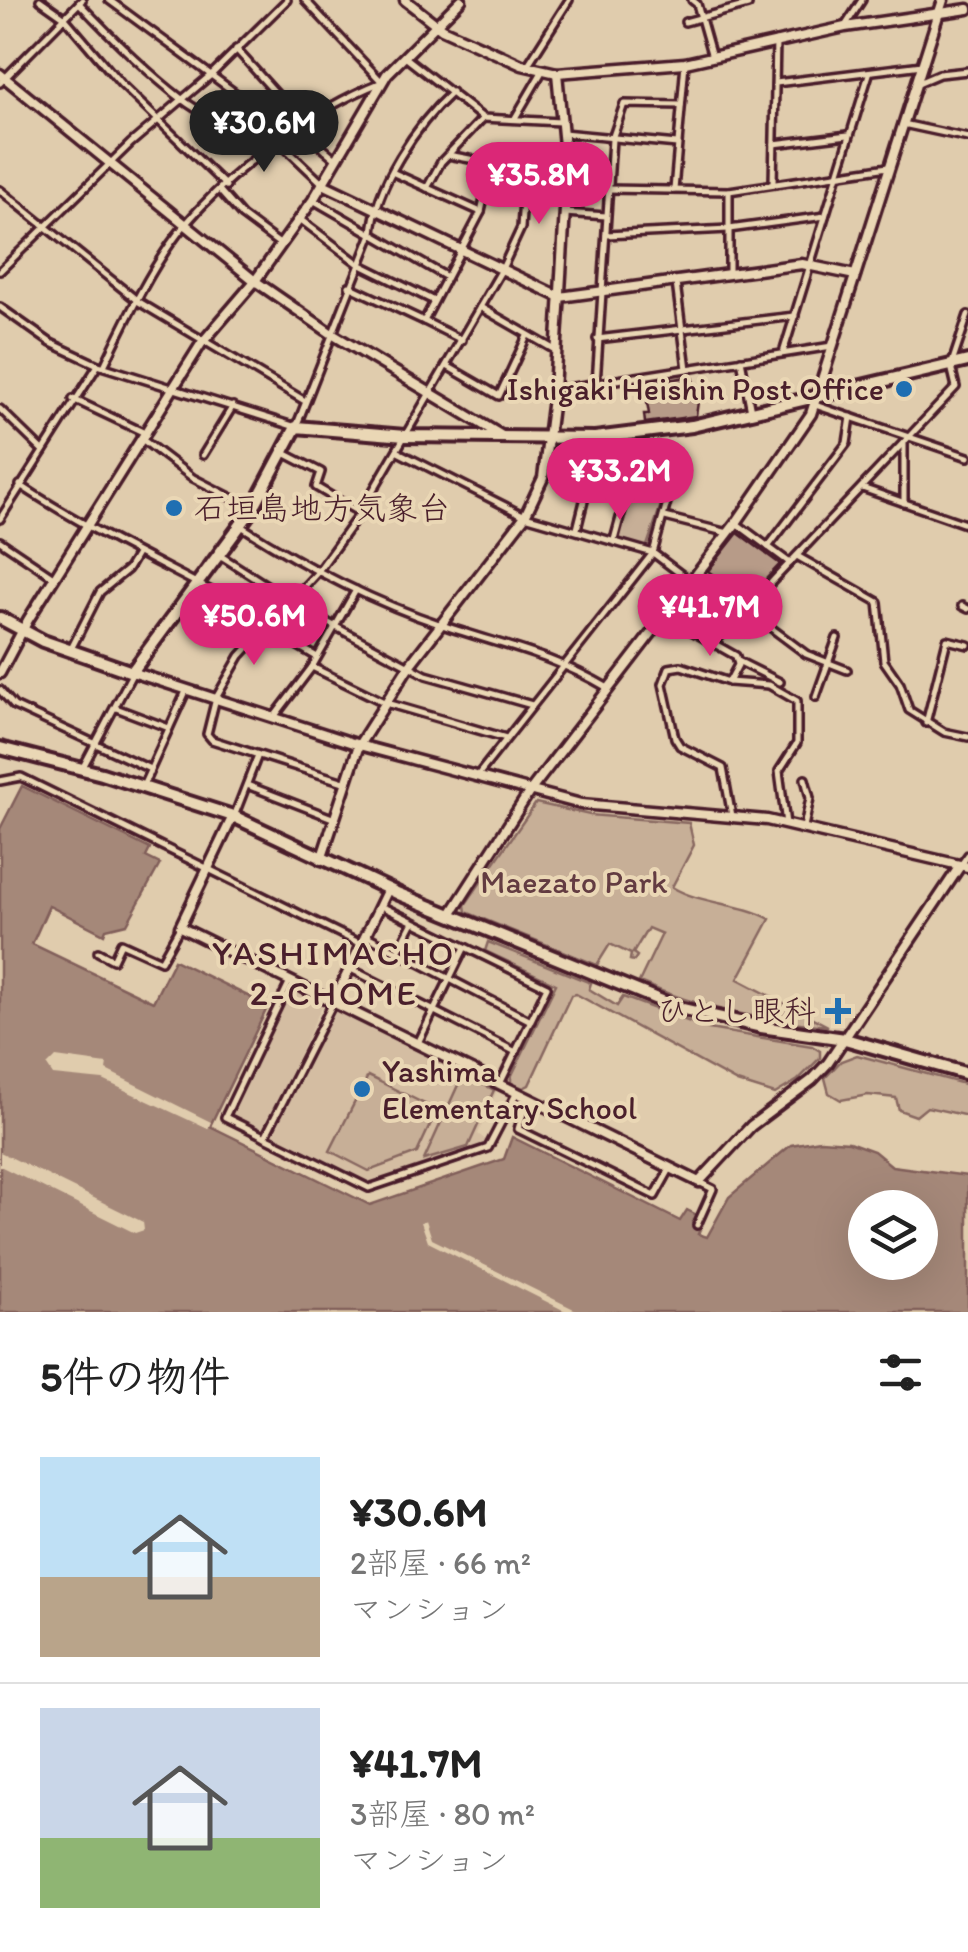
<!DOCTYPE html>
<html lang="ja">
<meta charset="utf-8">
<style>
:root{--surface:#fff;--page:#f2f2f2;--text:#222;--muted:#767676;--line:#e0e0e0;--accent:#db2777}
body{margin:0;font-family:Itim,"Klee One",sans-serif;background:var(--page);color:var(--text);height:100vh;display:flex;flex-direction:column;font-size:38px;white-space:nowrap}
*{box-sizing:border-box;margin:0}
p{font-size:32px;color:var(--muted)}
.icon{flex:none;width:55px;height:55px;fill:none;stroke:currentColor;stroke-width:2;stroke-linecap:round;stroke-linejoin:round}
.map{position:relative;height:1312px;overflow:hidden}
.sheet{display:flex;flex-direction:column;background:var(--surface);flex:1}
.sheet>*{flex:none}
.tools{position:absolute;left:848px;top:1190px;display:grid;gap:20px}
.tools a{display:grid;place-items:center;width:90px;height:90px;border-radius:50%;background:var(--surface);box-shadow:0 10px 40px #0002;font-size:50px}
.price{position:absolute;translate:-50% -85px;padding:0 22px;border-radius:35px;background:var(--accent);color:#fff;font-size:32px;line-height:65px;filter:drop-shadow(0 2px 5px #0008)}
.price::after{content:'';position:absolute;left:50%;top:60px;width:30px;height:22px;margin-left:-15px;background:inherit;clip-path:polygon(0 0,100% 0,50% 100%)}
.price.current{background:#222;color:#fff}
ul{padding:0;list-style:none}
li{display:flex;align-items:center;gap:30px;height:250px;padding:0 40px}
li+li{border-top:2px solid var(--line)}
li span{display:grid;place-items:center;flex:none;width:280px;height:200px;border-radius:0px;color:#555}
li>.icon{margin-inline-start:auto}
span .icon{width:120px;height:120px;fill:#fffc;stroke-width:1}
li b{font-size:42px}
h2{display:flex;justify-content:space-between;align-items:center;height:120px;padding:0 40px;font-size:42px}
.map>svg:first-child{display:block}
.built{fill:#d4bda2}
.green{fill:#c7af97;stroke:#886761;stroke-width:2.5}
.water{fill:#a58879;stroke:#815e5a;stroke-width:2.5;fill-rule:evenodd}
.pier{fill:#e0ccad}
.building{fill:#b79b88;stroke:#4a1f2b;stroke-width:2.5}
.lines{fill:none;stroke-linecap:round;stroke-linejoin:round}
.street-casing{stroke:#4a1f2b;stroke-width:12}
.secondary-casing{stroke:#4a1f2b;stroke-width:15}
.highway-casing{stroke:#4a1f2b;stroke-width:18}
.street{stroke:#ead7b5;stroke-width:5}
.secondary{stroke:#ead7b5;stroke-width:8}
.highway{stroke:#ead7b5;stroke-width:10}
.poi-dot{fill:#1f6fb2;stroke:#ead7b5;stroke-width:4}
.labels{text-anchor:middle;stroke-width:8;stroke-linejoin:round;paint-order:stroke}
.poi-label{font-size:32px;fill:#4a1f2b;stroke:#ead7b5;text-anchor:end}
.park-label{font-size:32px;fill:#633c41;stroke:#ead7b5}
.neighbourhood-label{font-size:35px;letter-spacing:2.5px;fill:#4a1f2b;stroke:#ead7b5}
</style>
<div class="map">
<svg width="968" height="1312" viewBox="0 0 968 1312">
<rect width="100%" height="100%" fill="#e0ccad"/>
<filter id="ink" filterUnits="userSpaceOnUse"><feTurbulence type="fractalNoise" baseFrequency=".01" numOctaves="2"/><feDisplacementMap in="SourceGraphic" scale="20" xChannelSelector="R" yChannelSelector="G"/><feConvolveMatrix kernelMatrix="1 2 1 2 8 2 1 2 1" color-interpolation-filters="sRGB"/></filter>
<g filter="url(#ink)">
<g class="built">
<polygon points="290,988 323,1004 262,1133 228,1117"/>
<polygon points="336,1009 498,1088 478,1134 487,1141 474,1149 368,1185 273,1137 331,1011"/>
</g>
<g class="green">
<polygon points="665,493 646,549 617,539 629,494"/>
<path d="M536,803L590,815L689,823L694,845L672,887C702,905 739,902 770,919L738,979L828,1026C761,1020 701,1009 639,982L662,934L648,928L633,953L637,956L634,961L630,960L631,954L610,944L597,965L466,912L465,905Z"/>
<polygon points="488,942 591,983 589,989 617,1006 623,997 709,1029 812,1046 820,1051 820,1058 798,1080 775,1094 737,1082 576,994 571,995 529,1085 523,1088 511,1083 511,1077 556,984 485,951"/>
<polygon points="857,1055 968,1085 968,1116 927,1107 916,1116 899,1110 896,1098 868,1095 841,1100 829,1093 825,1078 841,1061"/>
<polygon points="463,1074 494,1090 468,1147 424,1160"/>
<polygon points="368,1076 437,1110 417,1153 369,1171 330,1151"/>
</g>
<path class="water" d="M22,786L150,849L146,857L160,864L127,924L106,929L104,934L49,906L32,944L153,1002L174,960L268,1006L210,1126L370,1205L504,1159L512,1137L680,1221L687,1210L697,1215L693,1226L700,1229L698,1234L707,1237L729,1197L791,1145L820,1140L849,1142L874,1151L892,1166L968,1176V1312H0V829ZM865,1208H920V1262H865Z"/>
<g class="pier">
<polygon points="56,1057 107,1064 106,1070 211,1122 208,1129 103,1080 53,1075 47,1066"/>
<polygon points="0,1152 143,1222 144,1230 135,1233 0,1166"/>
<polygon points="426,1220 432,1239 580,1312 567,1312 428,1242 421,1222"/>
</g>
<g class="building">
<polygon points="692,376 698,402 696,416 645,423 644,414 649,414 644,384"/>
<polygon points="738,533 780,564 746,600 708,571"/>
</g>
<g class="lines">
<defs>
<g id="street">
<polyline points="40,0 64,17 121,84 226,186"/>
<polyline points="109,0 245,100 281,138"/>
<polyline points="692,0 697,4 712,57"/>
<path d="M79,3C112,38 145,71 183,100C208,119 242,131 260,155"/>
<polyline points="685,22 748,5"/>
<polyline points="845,26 862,0"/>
<polyline points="236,49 300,120 299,128 337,160"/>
<polyline points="405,57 483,118 561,122"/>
<polyline points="527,66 569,0"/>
<polyline points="0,83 82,0"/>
<polyline points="776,83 922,65"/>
<polyline points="918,83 939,74 968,71"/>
<polyline points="515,118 543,70"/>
<polyline points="903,124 968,138"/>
<polyline points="563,133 677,144"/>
<polyline points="278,141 323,184"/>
<polyline points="774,144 848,135"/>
<polyline points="448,155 567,177"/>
<polyline points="394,173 481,212"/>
<polyline points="773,183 776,41"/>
<polyline points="427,188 441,162 483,118"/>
<polyline points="608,189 729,191 888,167"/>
<polyline points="0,190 139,302 305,401"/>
<polyline points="674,190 685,63"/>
<polyline points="220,191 242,216 281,245"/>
<polyline points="313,200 445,276"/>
<polyline points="565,213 606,216"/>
<polyline points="301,220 359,264 434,301"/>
<polyline points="606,235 729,229 825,216"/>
<polyline points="0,271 131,143 211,75 287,0"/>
<polyline points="729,273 729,191"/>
<polyline points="676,283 687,369"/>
<polyline points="349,286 424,321 481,212 492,162"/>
<path d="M0,307L51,343L98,365L296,427L372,234C375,186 417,124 452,92"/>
<polyline points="480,307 555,350"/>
<polyline points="424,321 462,340"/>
<polyline points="597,339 795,316"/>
<polyline points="783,353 869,74"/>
<polyline points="741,360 751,411"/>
<path d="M104,366C125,322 153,263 184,226C233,168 313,109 382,82L305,0"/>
<polyline points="447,366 499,396 527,336"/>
<polyline points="596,384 612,139 624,104 681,105"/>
<polyline points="554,390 832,346"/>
<polyline points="73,399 147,434"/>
<polyline points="815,405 968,457"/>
<polyline points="0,409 43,451"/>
<polyline points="143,440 193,478 250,507"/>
<polyline points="398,452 525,516 653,553 690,581"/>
<polyline points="284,453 321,472 316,487 360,513"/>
<polyline points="203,455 233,406"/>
<path d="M20,485C100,538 187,575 270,623"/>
<polyline points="862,488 968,525"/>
<polyline points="904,503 904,442"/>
<polyline points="665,517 728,533"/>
<polyline points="0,519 98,365"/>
<polyline points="736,523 790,563"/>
<path d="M241,526C305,567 370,601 442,625C503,646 551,654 608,688"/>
<polyline points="577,529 594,461 595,441"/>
<polyline points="614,540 630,481"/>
<polyline points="0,541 55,578"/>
<polyline points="768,547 847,443 851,417"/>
<polyline points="221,556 290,600"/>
<polyline points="797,556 878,602 884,661 900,684 909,710 944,732 968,737"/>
<polyline points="962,606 968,609"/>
<polyline points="746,609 806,654 847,670"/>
<polyline points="306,611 426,675 532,705"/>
<polyline points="665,616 736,656 738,665 729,682"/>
<polyline points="283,637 317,657"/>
<polyline points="715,642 956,387 951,366 968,315"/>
<polyline points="71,649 100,592 128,569 137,554"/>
<polyline points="738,661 780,682"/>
<polyline points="312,667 386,703 506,738"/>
<polyline points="0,690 14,706 150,769"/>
<polyline points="816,697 837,638"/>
<polyline points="116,708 169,728"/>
<polyline points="274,717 312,667 356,590"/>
<polyline points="926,723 947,640 968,645"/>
<polyline points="82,769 132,674"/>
<polyline points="478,775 653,553 674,477 590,482"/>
<polyline points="0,781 21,777 361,944"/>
<polyline points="347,783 212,740 207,734 216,698 240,656 316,574 360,513 501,271 521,228 525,169"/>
<polyline points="247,785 335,819"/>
<polyline points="143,786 187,689"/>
<polyline points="235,814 258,755"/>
<polyline points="732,816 723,768 680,746 675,738 663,684 669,668 681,666 729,682 769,685 797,701 797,743 779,771 786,824"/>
<polyline points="804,827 810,798 805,779"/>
<polyline points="960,866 968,855"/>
<polyline points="385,908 547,987 500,1084"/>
<polyline points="365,935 531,1021"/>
<polyline points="98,952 113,960 121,943 161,961 180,927"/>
<polyline points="397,953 413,922"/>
<polyline points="349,968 516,1052"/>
<polyline points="290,981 225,1117 369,1188 488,1148 517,1092"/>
<polyline points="418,1043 465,947"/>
<polyline points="528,1098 518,1129 655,1196 670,1169"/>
<polyline points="265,1137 333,1003"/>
<polyline points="697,1225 713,1189 699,1182"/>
</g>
<g id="secondary">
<polyline points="405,0 442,29 522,65 557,73 685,63 845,27 968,9"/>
<polyline points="0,74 255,281 332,334 502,436"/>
<polyline points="323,184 560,297 802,264 855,275"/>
<polyline points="132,672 359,745 581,804 767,820 968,867"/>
<polyline points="0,673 28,620 201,344 255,281 313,200 387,74 461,0"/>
<polyline points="233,816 180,927 699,1182 751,1126 812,1080 828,1063 960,866"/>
<polyline points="321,860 359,745 409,666 525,516 543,478 554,390 567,177 557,73"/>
<polyline points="451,914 530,791 736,523 811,414 943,0"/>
<polyline points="333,1003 388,889"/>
</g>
<g id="highway">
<polyline points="0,618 43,641 132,672 253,508 296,427 405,436 595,438 692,426 968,361"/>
<polyline points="0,748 102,774 233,816 399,894 679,1008 761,1027 845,1039 968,1074"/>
</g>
</defs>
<use href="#street" class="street-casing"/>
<use href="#secondary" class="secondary-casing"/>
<use href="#highway" class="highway-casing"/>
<use href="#street" class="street"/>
<use href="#secondary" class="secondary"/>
<use href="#highway" class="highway"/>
</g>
</g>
<g class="poi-dot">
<circle cx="904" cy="389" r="10"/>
<circle cx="174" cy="508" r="10"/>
<path d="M833 996h10v10h10v10h-10v10h-10v-10h-10v-10h10z"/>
<circle cx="362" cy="1089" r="10"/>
</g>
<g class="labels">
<g class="poi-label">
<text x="884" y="400">Ishigaki Heishin Post Office</text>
<text x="194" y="519" text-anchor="start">石垣島地方気象台</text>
<text x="816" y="1022">ひとし眼科</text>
<text x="382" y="1082" text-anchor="start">Yashima<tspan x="382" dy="37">Elementary School</tspan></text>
</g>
<g class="park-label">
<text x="574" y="893">Maezato Park</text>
</g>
<g class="neighbourhood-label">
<text x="334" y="965">YASHIMACHO<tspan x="334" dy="40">2-CHOME</tspan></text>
</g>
</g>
</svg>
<div class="tools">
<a><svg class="icon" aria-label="layers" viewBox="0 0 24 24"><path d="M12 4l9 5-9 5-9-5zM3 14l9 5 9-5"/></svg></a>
</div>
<b class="price current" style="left:264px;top:175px">¥30.6M</b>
<b class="price" style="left:539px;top:227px">¥35.8M</b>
<b class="price" style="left:620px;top:523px">¥33.2M</b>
<b class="price" style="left:710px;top:659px">¥41.7M</b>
<b class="price" style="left:254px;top:668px">¥50.6M</b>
</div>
<section class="sheet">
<h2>5件の物件<svg class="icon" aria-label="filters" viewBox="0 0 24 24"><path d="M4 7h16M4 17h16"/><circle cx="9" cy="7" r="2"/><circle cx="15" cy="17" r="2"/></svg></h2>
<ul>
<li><span style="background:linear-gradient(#bfe0f5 60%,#b9a48a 0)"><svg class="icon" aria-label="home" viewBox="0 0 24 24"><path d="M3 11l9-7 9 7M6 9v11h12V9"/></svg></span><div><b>¥30.6M</b><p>2部屋 · 66 m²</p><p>マンション</p></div></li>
<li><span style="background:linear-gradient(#c9d6e8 65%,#8fb573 0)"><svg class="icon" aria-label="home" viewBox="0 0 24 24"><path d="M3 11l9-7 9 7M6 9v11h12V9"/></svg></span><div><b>¥41.7M</b><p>3部屋 · 80 m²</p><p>マンション</p></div></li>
</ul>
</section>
